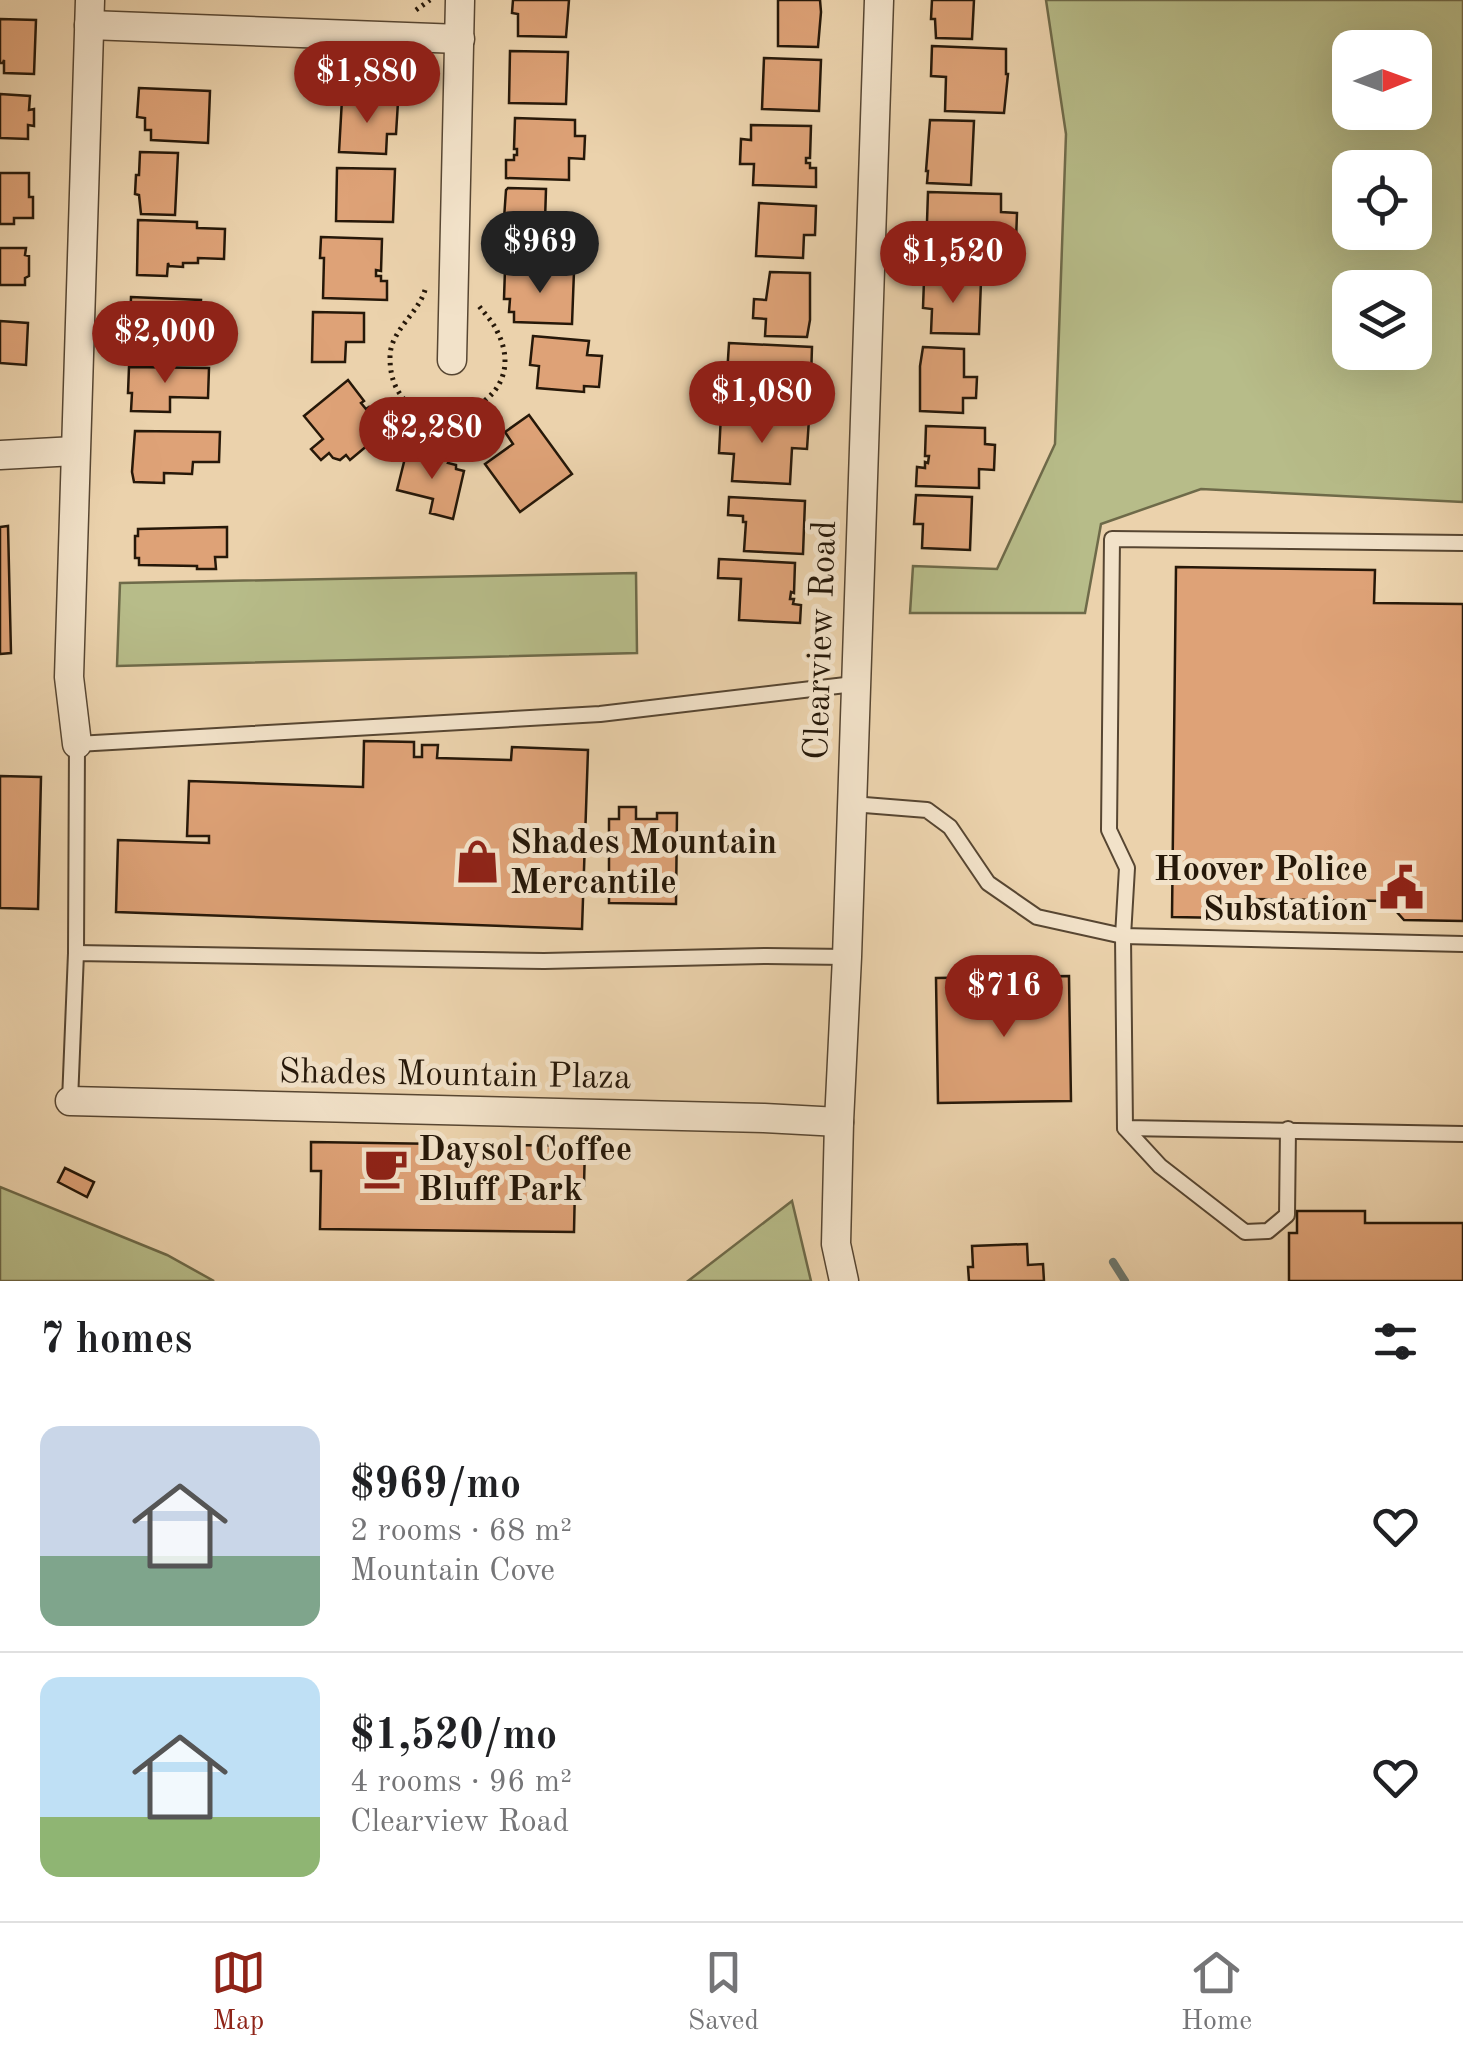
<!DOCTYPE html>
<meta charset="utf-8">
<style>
:root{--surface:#fff;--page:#f2f2f2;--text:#202124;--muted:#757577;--line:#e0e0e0;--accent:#8f2418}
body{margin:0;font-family:"Old Standard TT",serif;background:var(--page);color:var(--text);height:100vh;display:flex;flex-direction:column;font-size:38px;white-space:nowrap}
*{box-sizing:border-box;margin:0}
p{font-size:32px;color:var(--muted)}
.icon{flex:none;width:55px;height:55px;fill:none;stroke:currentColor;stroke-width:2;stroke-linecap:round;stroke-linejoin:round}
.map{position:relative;height:1281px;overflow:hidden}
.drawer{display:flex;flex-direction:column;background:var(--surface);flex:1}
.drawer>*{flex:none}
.needle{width:65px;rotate:89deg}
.tools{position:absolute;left:1332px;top:30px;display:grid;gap:20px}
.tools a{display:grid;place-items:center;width:100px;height:100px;border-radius:20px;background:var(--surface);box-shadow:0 10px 40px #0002;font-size:50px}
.price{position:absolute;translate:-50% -85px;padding:0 22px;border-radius:35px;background:var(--accent);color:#fff;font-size:32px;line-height:65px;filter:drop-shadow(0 2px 5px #0008)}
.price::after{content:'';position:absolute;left:50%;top:60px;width:30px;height:22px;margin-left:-15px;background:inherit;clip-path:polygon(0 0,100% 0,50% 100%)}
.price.on{background:#222;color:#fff}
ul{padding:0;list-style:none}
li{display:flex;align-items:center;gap:30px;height:250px;padding:0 40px}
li+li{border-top:2px solid var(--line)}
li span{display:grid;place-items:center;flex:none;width:280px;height:200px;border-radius:20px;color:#555}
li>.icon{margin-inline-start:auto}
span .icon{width:120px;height:120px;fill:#fffc;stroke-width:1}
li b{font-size:42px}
h2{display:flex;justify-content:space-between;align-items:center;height:120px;padding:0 40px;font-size:42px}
.dock{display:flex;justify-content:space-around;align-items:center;height:140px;border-top:2px solid var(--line);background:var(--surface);font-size:28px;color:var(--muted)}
.dock a{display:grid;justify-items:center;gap:5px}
.dock .on{color:var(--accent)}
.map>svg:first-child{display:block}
.green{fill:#b7bc89;stroke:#6e6a49;stroke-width:2.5;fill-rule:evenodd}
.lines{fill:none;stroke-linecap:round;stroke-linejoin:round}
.stream{stroke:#6c776e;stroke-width:8}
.building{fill:#dea277;stroke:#261809;stroke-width:2.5}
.service-casing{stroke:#574632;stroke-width:18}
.minor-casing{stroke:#574632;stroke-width:31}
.path{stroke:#261809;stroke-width:5;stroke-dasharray:2.5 5;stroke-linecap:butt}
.service{stroke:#f2e2c9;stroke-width:14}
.minor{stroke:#f2e2c9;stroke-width:28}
.labels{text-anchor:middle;stroke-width:10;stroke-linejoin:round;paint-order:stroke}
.street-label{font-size:35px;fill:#261809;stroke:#f2e2c9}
.poi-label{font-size:35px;font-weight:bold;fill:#261809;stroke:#f2e2c9;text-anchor:start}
</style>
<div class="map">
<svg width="1463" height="1281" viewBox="0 0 1463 1281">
<rect width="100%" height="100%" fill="#ebd2ac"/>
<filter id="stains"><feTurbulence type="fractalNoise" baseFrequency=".002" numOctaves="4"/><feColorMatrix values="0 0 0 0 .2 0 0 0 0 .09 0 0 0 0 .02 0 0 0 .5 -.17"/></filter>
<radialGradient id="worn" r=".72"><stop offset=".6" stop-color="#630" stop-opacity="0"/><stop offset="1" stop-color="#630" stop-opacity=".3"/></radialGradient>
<g class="green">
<path d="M1046,0H1463V502L1201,489L1101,524L1085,613H910L913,566L997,569L1055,444L1066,134ZM1350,48H1415V112H1350ZM1350,168H1415V232H1350ZM1350,288H1415V352H1350Z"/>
<polygon points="636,573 637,653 117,666 120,583"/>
<polygon points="0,1187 167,1255 214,1281 0,1281"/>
<polygon points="792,1201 811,1281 688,1281"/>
</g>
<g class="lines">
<polyline class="stream" points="1113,1262 1125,1281"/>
</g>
<g class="building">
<polygon points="513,0 569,0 566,37 518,36 518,14 512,13"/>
<polygon points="778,0 820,0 821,12 818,47 778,46"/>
<polygon points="932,0 974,0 972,39 936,38 935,19 931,19"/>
<polygon points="0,19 36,20 34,74 4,73 4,60 3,63 0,63"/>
<polygon points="932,46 1006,49 1006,74 1008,74 1004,113 945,111 946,77 931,76"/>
<polygon points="510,51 568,52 566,104 509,103"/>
<polygon points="764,58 821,60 819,111 762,109"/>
<polygon points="139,88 210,91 208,143 151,140 151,130 145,130 145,118 137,117"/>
<polygon points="0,94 30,96 29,110 34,109 34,126 28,125 28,139 0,138"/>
<polygon points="342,99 398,102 396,134 387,134 386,154 339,152"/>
<polygon points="515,118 575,120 575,136 585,136 584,159 569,158 569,180 506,178 506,160 514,160 514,155 517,155 517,149 514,149"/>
<polygon points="930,120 974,121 971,185 927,183 928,171 926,171"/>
<polygon points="751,125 811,126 810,158 806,158 806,163 810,163 810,168 816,168 816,187 753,185 754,164 740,164 741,139 751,140"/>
<polygon points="140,152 178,153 175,215 141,214 139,195 135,194 136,175 139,175"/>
<polygon points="337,168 395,169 393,222 336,221"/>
<polygon points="0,173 29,173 29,197 33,197 33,218 14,218 14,224 0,224"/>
<polygon points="508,188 546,189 544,253 509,252 507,234 503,233 506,190"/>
<polygon points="928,192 1001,194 1001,212 1017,213 1016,240 1000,240 999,260 940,258 941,223 927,222"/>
<polygon points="759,203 816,206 815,235 804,235 803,258 756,256"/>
<polygon points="138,220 197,222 197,228 225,229 224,259 198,258 198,263 183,263 183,267 169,266 168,263 167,276 137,275"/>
<polygon points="321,237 382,239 381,271 376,270 376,276 381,276 381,281 387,281 387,300 323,298 324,258 320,258"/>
<polygon points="0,248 26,248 25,255 29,256 29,276 25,278 25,285 0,285"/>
<polygon points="505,269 574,271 572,324 514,322 514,312 509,312 510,299 504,299"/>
<polygon points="770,272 810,273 810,320 807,337 765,336 766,319 753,318 754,299 766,300"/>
<polygon points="924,280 981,281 979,334 931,333 932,309 923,308"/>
<polygon points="131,297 201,300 199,340 181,339 180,353 140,351 140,341 136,341 137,326 130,326"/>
<polygon points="313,312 364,313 364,342 346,342 345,362 312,362"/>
<polygon points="0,321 28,323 26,365 0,363"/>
<polygon points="533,336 589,341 587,355 602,356 599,387 584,386 584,392 537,388 539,366 530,365"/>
<polygon points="729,343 812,347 811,378 794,378 794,387 781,386 780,390 790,391 789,411 742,409 744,375 727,375"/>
<polygon points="923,347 964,349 964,377 977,377 976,398 963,398 963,413 920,411 920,366"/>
<polygon points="129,367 209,368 208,398 170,397 170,412 131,411 132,393 128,393"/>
<polygon points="348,380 364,401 361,403 366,409 369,407 387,429 350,460 346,455 340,460 333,458 329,453 321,460 311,449 323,439 304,416"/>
<polygon points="529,415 572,474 520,512 485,464 513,444 505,432"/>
<polygon points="721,415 809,419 807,449 792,448 790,484 732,481 734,454 719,453"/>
<polygon points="926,426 985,428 985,444 995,445 994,470 979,469 979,488 916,486 917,467 925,468 925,462 928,463 929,456 925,456"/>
<polygon points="135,431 220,432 219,462 193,462 192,474 164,473 164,483 134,482 132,472"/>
<polygon points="407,450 449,461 448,463 456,465 456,469 464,471 453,519 430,513 433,499 397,490"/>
<polygon points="916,495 972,497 970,550 922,548 923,524 914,524"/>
<polygon points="729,497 805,501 803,554 744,551 746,522 743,522 743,516 728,515"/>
<polygon points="8,526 11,653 0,654 0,527"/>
<polygon points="227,527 227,557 215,557 216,569 197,569 197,566 139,565 139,558 135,558 135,536 138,536 138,529"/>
<polygon points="719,559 795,563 794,593 791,592 790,599 794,599 793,604 801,605 800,623 739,620 741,579 718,578"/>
<polygon points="1176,567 1375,570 1374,603 1463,604 1463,921 1404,920 1387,901 1246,899 1227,918 1172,917"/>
<polygon points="364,741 414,742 414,757 422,757 422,745 438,745 437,758 511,760 512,747 588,750 582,929 116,912 118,840 209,843 209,836 187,836 189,781 363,787"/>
<polygon points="0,776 41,777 38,909 0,908"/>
<polygon points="619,807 636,807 636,819 657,819 657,813 677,813 676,904 609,903 609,819 619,819"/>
<polygon points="1069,976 1071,1101 938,1103 936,978"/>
<polygon points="311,1142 585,1146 584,1185 575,1184 574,1232 320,1229 321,1171 311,1171"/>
<polygon points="65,1168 94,1182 87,1197 58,1182"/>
<polygon points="1297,1211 1365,1211 1365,1223 1463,1223 1463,1281 1289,1281 1289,1233 1297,1233"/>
<polygon points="1027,1244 1028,1265 1043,1264 1044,1281 969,1281 968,1267 973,1267 972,1246"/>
</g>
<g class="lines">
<defs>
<g id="service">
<polyline points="1463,543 1112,539 1109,830 1127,868 1123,936 1125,1128 1463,1134"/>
<polyline points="852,804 927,810 950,827 988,883 1037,917 1123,936 1463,944"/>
<polyline points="76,953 77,744 600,714 854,684"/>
<polyline points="70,1101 76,953 544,961 767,956 847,957"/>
<polyline points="1125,1128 1160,1166 1245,1232 1268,1231 1287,1215 1288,1129"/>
</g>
<g id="minor">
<polyline points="89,25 460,39"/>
<polyline points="452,360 460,0"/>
<polyline points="0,455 75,451"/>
<polyline points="77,744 69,677 90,0"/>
<polyline points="70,1101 764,1118 839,1122"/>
<polyline points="844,1281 836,1244 839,1122 847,957 879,0"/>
</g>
</defs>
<use href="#service" class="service-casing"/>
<use href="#minor" class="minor-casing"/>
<g class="path">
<polyline points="416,10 430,0"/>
<polyline points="411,63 421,71 430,84"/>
<path d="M425,290C418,314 390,331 390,357C389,455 541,416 497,331C493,322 485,314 479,306"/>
</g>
<use href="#service" class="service"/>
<use href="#minor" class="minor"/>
</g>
<defs>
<symbol id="shop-bare" viewBox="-9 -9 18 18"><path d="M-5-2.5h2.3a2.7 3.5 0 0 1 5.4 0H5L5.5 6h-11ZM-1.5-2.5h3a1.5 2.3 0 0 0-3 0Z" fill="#8f2418" stroke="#f2e2c9" stroke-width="2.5" paint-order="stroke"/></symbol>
<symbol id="civic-bare" viewBox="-9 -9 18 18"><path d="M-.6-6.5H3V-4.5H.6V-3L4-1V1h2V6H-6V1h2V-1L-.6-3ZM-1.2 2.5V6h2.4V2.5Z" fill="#8f2418" stroke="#f2e2c9" stroke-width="2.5" paint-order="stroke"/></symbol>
<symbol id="cafe-bare" viewBox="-9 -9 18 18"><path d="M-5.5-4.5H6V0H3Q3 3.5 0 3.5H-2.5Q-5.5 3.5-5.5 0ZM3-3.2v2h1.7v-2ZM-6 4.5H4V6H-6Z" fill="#8f2418" stroke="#f2e2c9" stroke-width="2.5" paint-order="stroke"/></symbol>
</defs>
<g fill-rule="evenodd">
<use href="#shop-bare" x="446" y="830" width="63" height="63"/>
<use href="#civic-bare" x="1370" y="856" width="63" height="63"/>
<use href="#cafe-bare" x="354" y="1136" width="63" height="63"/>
</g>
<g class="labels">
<g class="street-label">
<text transform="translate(819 640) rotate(-88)" y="12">Clearview Road</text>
<text transform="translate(455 1073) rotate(1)" y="12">Shades Mountain Plaza</text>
</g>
<g class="poi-label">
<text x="510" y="853">Shades Mountain<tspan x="510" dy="40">Mercantile</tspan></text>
<text x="1368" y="880" text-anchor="end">Hoover Police<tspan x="1368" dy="40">Substation</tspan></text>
<text x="418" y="1160">Daysol Coffee<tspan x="418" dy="40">Bluff Park</tspan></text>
</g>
</g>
<rect width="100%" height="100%" filter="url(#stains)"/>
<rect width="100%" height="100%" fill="url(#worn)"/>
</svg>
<div class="tools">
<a><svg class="needle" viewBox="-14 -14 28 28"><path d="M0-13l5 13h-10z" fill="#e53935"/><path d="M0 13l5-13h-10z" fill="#757577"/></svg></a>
<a><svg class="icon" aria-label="locate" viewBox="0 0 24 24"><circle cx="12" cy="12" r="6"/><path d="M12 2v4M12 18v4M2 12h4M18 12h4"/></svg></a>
<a><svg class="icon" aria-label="layers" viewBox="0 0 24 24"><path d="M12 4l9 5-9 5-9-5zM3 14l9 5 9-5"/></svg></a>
</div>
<b class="price" style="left:367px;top:126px">$1,880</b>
<b class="price on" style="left:540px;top:296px">$969</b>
<b class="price" style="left:953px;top:306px">$1,520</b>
<b class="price" style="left:165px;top:386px">$2,000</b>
<b class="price" style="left:762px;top:446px">$1,080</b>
<b class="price" style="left:432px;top:482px">$2,280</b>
<b class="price" style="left:1004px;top:1040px">$716</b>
</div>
<section class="drawer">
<h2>7 homes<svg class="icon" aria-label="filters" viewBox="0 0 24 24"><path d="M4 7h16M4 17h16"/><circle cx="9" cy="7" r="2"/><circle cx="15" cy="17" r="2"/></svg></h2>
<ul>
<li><span style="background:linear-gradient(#c9d6e8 65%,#7fa58c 0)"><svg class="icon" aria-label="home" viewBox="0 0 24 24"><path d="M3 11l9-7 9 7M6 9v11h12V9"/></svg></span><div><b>$969/mo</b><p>2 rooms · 68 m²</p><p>Mountain Cove</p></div><svg class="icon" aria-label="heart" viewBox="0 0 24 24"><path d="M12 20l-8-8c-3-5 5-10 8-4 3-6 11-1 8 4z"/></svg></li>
<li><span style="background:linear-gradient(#bfe0f5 70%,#8fb573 0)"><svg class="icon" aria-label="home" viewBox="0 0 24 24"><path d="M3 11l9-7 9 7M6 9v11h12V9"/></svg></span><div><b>$1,520/mo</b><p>4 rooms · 96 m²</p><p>Clearview Road</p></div><svg class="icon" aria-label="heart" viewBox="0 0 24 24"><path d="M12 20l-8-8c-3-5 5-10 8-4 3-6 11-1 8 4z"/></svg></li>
</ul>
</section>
<nav class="dock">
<a class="on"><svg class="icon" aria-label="map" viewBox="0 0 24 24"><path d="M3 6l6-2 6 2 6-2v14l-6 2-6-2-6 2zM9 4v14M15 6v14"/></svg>Map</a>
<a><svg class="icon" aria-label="saved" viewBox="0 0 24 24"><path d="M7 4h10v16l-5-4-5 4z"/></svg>Saved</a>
<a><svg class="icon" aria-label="home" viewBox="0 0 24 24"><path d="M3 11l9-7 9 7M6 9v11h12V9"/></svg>Home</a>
</nav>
